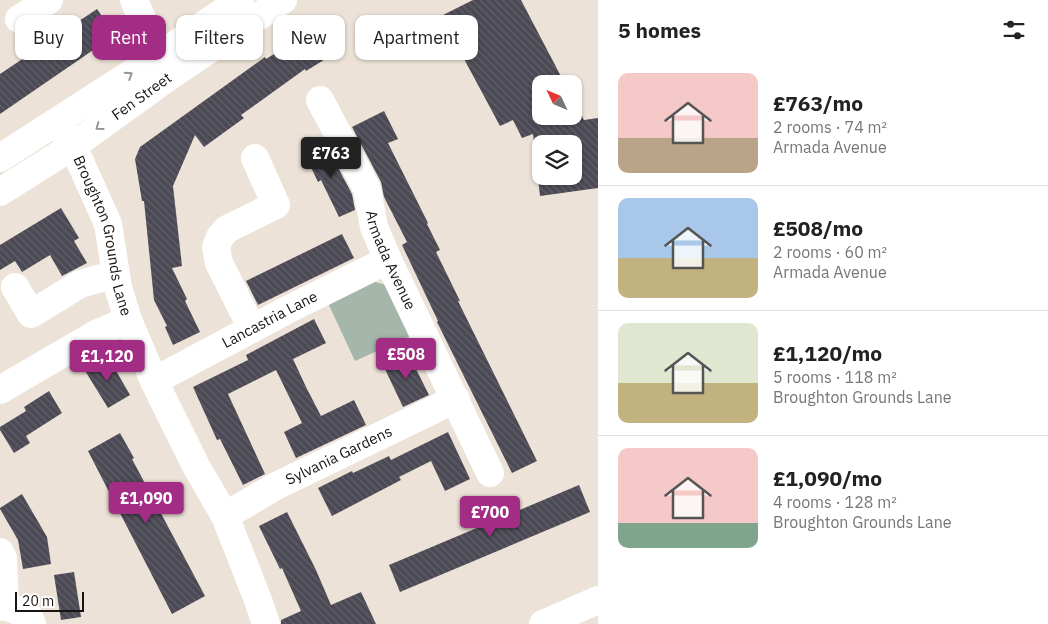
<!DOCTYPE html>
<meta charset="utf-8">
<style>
:root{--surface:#fff;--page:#f6f6f6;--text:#222;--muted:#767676;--line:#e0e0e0;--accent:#a32d85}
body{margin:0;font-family:"IBM Plex Sans",sans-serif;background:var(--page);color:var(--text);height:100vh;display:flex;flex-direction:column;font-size:19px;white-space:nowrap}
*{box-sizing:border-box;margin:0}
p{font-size:16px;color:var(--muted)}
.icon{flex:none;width:28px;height:28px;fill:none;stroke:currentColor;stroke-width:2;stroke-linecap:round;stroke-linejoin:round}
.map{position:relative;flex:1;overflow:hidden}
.details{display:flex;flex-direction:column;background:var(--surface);width:450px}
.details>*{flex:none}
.top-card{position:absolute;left:15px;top:15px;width:475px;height:45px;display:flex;gap:10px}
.needle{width:32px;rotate:314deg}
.buttons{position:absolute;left:532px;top:75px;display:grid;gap:10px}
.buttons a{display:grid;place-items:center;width:50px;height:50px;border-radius:10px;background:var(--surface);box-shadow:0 1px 4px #0004;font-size:25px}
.scale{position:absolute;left:15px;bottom:12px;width:69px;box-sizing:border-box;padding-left:5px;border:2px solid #181411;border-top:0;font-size:14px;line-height:18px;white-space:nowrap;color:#181411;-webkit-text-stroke:4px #fff;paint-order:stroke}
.price{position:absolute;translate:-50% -42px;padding:0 11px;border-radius:5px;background:var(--accent);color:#fff;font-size:16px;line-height:32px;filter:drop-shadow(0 1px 2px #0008)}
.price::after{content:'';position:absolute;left:50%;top:30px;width:15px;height:11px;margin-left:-8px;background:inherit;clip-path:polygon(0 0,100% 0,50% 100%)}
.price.active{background:#222;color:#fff}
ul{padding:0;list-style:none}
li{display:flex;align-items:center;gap:15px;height:125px;padding:0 20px}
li+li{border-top:1px solid var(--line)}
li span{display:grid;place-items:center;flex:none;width:140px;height:100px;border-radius:10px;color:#555}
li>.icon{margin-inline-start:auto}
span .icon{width:60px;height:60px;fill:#fffc;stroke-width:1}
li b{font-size:21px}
h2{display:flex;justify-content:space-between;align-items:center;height:60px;padding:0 20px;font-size:21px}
.pill{padding:0 18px;border-radius:10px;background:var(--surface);box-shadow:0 1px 4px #0004;font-size:18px;line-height:45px}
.pill.active{background:var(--accent);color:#fff}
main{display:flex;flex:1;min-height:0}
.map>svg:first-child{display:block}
.green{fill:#a5b7aa}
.building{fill:url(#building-back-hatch);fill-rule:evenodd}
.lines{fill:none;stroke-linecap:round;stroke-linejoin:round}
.minor{stroke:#fff;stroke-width:28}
.oneway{stroke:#979594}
.labels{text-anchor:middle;stroke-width:5;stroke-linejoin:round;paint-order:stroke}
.street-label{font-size:15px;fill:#181411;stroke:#fff}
</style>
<main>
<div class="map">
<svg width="598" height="624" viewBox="0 0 598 624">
<defs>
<pattern id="building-back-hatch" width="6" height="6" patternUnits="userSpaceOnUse" patternTransform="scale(1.25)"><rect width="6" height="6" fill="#4b4954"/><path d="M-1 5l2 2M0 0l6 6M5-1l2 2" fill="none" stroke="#615f68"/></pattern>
</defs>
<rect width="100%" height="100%" fill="#ece2d7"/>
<polygon class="green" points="368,280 394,287 415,334 355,361 327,301"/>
<g class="building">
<path d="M473,0H521L565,84H541V116H574V100L584,120L598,118V188L540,196L533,134L522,138L513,120L500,126L441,16ZM541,144H574V176H541Z"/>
<polygon points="97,9 115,35 0,114 0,74"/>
<polygon points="329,20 345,47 306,71 305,69 241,115 244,118 204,147 195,135 173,186 182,266 172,268 187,299 185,301 200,332 173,345 165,327 167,326 154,300 144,201 142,201 135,159 140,147 265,57 266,59"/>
<polygon points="384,111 398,139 388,143 428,223 427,224 440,250 436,252 460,301 458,301 537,461 512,473 437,322 438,321 402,245 407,242 384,197 381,182 352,127"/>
<polygon points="325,143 352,194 355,210 339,217 321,180 318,182 304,153"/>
<polygon points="61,208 79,238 74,241 87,263 62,276 50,255 22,272 15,261 0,270 0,245"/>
<polygon points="342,234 354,258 258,305 246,281"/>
<polygon points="314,319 326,343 293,359 306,387 321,416 354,400 366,425 296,458 284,432 302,423 276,370 228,394 265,474 243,485 220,439 217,440 193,387 248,360 246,355"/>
<polygon points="408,353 429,395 403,407 383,365"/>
<polygon points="107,355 130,395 108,408 84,369"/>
<polygon points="49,391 62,413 26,436 30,443 14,453 0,430 0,427 26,411 24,407"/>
<polygon points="448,432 470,479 445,491 431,461 399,477 401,480 332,516 318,488 352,471 353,473 389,456 391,460"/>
<polygon points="120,433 134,458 132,459 205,596 172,614 88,451"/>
<polygon points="579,485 590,512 400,592 389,565"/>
<polygon points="22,494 47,537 51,564 23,569 18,540 0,509 0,508"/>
<polygon points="287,512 316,570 331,605 361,592 376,624 281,624 281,620 301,611 282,568 280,569 259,526"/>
<polygon points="74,572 81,617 61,620 54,575"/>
</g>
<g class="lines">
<g class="minor">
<path d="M134,0C144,25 155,48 171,70"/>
<polyline points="19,19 49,0"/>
<path id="s1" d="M320,100L367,189L374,227L388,260L490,473"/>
<path id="s2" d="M57,122L73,146L108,224L118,287L128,320L154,381L196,466L225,516L258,600L266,624"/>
<polyline points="0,158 160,55 240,0"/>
<path id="s3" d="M0,192L73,146L174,73L283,0"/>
<polyline points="15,287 31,314 80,284 116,274"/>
<polyline points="252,329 219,263 216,247 220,237 227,229 276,205 255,158"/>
<path id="s4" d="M154,381L291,308L388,260"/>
<polyline points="0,390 96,334 128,320"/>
<path id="s5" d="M225,516L276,486L456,399"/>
<polyline points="0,552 3,558 5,606"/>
<polyline points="0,607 5,606 28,615 32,624"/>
<polyline points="543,624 598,600"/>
</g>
</g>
<defs><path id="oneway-chevron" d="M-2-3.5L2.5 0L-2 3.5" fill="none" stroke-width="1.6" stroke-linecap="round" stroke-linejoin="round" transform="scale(1.25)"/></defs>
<g class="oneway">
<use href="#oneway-chevron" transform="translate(129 75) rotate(-33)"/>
<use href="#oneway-chevron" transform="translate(99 127) rotate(144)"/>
</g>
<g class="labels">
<g class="street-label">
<text dy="5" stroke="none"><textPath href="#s3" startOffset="171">Fen Street</textPath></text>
<text dy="5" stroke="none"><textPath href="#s2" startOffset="124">Broughton Grounds Lane</textPath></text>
<text dy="5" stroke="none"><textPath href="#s1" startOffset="176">Armada Avenue</textPath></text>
<text dy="5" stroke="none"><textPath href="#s4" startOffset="131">Lancastria Lane</textPath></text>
<text dy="5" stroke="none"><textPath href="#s5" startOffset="129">Sylvania Gardens</textPath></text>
</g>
</g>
</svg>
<div class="buttons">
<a><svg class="needle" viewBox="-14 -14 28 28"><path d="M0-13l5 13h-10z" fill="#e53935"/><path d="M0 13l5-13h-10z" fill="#767676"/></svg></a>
<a><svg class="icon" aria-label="layers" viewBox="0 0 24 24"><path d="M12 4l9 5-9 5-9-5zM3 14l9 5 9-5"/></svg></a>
</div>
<div class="scale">20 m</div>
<b class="price active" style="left:331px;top:179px">£763</b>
<b class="price" style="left:406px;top:380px">£508</b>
<b class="price" style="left:107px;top:382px">£1,120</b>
<b class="price" style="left:146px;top:524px">£1,090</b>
<b class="price" style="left:490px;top:538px">£700</b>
<div class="top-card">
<a class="pill">Buy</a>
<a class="pill active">Rent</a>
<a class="pill">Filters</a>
<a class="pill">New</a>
<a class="pill">Apartment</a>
</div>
</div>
<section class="details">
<h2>5 homes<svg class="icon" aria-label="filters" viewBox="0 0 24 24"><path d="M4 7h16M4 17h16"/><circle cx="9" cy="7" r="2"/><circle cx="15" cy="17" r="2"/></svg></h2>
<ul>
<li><span style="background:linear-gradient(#f6c9c9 65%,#b9a48a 0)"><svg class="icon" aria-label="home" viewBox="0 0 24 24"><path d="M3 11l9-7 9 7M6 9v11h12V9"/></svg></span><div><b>£763/mo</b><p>2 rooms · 74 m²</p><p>Armada Avenue</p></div></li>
<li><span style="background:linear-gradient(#a9c7e8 60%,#c2b280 0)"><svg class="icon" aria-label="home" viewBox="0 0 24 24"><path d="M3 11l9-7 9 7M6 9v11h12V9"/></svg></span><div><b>£508/mo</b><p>2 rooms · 60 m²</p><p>Armada Avenue</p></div></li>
<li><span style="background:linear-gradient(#dfe7d0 60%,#c2b280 0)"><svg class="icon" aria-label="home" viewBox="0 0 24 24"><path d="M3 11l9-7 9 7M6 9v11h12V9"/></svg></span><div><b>£1,120/mo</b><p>5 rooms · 118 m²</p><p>Broughton Grounds Lane</p></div></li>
<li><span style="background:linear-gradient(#f6c9c9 75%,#7fa58c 0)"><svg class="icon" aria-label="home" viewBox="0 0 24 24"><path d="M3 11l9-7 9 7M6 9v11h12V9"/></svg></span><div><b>£1,090/mo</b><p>4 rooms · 128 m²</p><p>Broughton Grounds Lane</p></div></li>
</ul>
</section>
</main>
